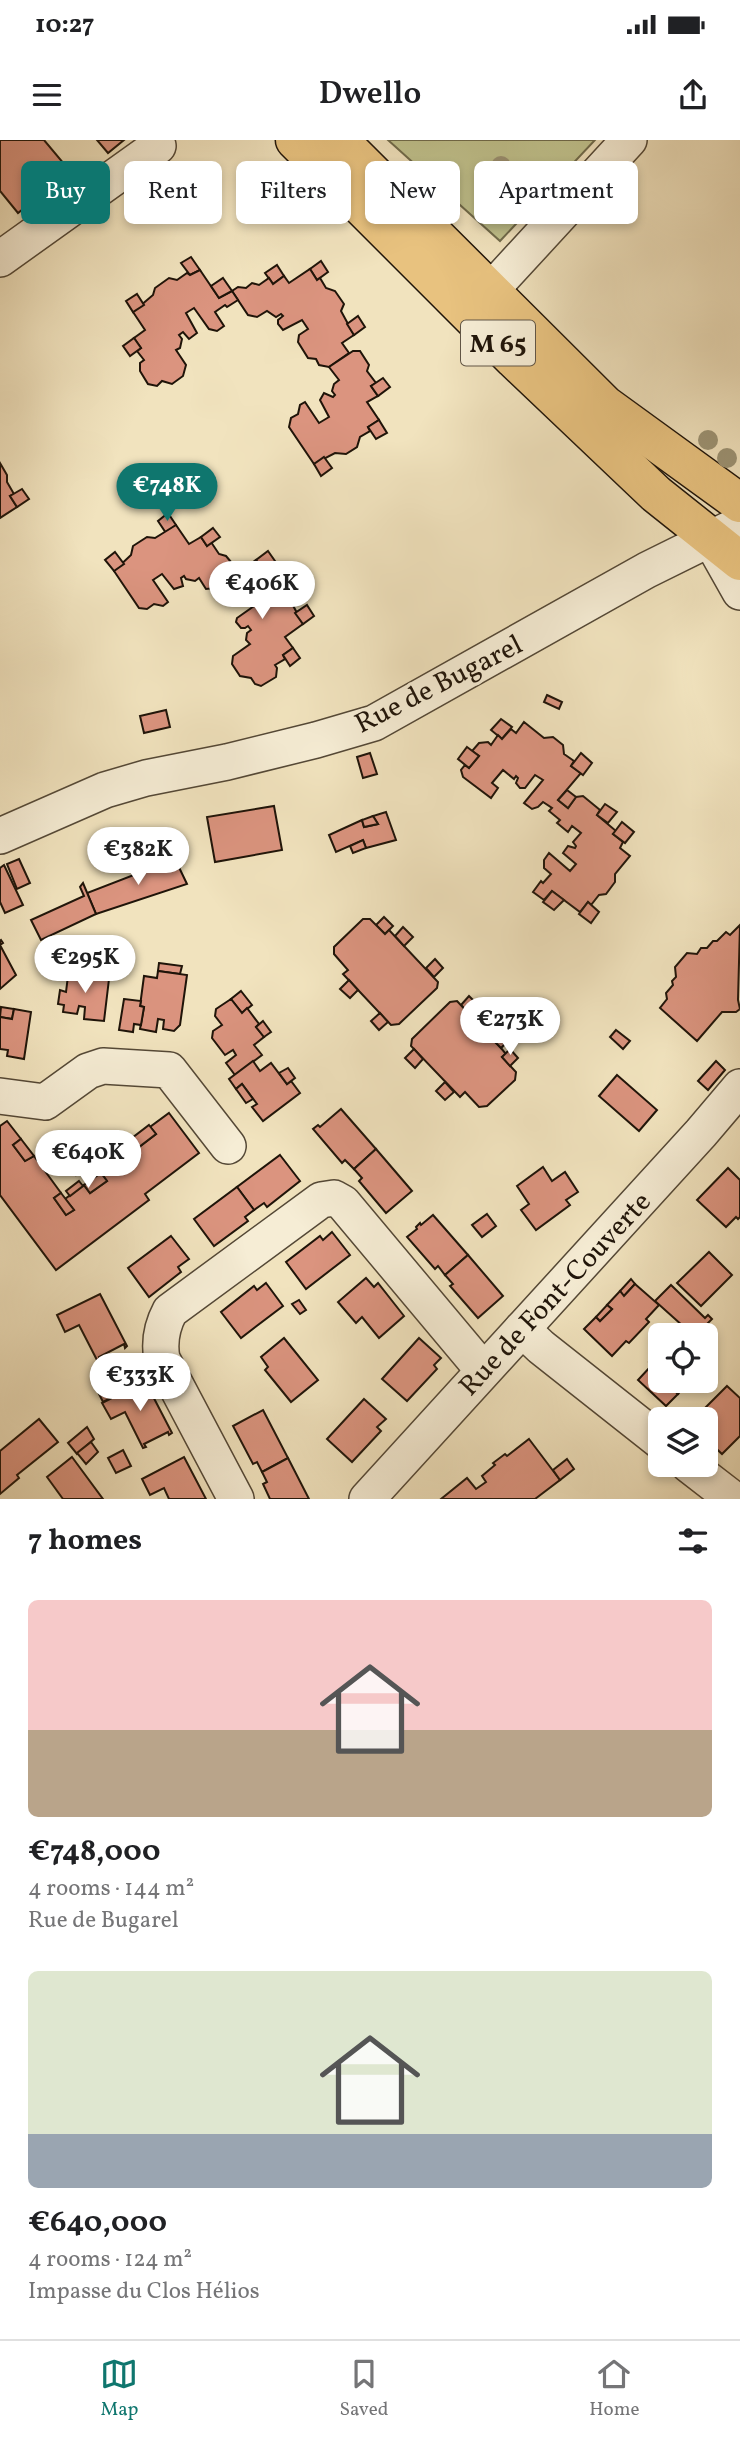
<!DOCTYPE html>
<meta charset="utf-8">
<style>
:root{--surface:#fff;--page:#f6f6f6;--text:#202124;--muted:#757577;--line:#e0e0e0;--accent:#0f766e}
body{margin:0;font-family:Vollkorn,serif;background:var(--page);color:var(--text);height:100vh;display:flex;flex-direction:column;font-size:26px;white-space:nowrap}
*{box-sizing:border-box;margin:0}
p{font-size:23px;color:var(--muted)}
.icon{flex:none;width:38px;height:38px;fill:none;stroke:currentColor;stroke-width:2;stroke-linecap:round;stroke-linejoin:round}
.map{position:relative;height:1359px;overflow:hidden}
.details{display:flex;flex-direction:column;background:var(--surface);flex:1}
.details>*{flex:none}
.banner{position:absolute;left:21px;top:21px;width:698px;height:63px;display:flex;gap:14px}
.controls{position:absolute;left:648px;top:1183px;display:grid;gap:14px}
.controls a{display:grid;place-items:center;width:70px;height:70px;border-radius:10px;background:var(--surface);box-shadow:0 4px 10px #0003;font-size:35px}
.price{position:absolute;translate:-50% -60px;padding:0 16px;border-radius:24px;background:#fff;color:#222;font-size:23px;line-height:46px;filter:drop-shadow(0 2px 4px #0008)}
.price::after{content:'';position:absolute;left:50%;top:42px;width:21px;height:16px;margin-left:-10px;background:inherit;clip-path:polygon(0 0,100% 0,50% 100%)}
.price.selected{background:var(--accent);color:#fff}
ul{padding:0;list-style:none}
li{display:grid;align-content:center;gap:14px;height:371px;padding:0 28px}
li span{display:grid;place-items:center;height:217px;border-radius:10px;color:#555}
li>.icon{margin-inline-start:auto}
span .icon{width:126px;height:126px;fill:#fffc;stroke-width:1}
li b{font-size:30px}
h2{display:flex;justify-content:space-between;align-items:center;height:84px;padding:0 28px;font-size:30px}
.tag{padding:0 24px;border-radius:10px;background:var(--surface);box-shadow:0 4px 10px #0003;font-size:24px;line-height:63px}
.tag.selected{background:var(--accent);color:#fff}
.status{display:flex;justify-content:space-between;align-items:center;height:49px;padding:0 35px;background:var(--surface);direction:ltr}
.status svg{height:19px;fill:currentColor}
header{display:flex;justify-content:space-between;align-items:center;height:91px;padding:0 28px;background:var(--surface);font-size:32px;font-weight:600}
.dock{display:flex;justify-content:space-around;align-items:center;height:98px;border-top:2px solid var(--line);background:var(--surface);font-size:19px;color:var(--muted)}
.dock a{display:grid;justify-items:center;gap:4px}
.dock .selected{color:var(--accent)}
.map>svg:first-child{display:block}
.green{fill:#c0c28d;stroke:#706b4b;stroke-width:2}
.building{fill:#db947f;stroke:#1f1409;stroke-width:2}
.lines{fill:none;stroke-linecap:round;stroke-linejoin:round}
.minor-casing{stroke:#544836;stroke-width:38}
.major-casing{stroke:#1f1409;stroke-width:41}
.minor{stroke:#f6edd5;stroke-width:35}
.major{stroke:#e8c27f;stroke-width:38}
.tree{fill:#9c9374}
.labels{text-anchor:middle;stroke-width:6;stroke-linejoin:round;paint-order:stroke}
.shield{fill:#f6edd5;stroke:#605546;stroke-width:2}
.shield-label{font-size:26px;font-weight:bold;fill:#1f1409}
.street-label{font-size:28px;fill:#1f1409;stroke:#f6edd5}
</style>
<div class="status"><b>10:27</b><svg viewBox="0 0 49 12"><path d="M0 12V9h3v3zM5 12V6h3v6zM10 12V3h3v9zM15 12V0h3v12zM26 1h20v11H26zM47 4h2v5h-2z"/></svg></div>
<header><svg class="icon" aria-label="menu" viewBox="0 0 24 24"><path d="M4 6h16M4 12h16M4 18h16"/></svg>Dwello<svg class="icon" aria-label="share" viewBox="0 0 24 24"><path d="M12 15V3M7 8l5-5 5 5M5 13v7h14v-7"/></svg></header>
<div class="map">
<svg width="740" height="1359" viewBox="0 0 740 1359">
<rect width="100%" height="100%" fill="#f1e3be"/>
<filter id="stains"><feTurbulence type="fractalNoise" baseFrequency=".00286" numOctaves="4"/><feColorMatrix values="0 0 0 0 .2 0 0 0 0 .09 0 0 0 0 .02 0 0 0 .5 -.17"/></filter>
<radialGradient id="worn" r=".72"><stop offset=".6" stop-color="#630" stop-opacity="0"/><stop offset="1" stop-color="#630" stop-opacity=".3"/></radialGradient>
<polygon class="green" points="388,0 595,0 500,101"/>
<g class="building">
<polygon points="0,0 44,0 70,31 18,73 0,51"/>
<polygon points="97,0 124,0 108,13"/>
<polygon points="191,117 200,130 190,135 181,123"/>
<polygon points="321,121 328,132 317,140 310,129"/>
<polygon points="277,125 284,136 273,144 265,133"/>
<polygon points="310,129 317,140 320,138 326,148 335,151 344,164 341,171 354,195 342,203 349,213 329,227 319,225 316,219 308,218 298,202 299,195 308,189 302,180 283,190 278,184 278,180 283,176 281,174 276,177 267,171 257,177 248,175 232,151 238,147 246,148 252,143 259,145 269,138 273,144 284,136 289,143"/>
<polygon points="200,130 219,158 232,151 238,160 227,167 225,165 215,172 224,186 217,191 209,189 194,168 186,173 197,193 189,199 183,192 179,195 182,199 180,208 176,210 186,225 183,236 172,244 162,241 157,246 148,244 140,231 140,223 144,220 137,211 141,208 134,198 145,190 133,172 153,155 155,148 169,138 177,140 187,133 190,135"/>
<polygon points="223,138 232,151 219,158 211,146"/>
<polygon points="137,154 144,165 133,172 126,161"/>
<polygon points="358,176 365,187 354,195 347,184"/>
<polygon points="134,198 141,208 130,216 123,206"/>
<polygon points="353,211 360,211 369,225 367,231 376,243 371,246 378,256 367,262 379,280 368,287 370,291 360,297 357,307 346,314 335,313 314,324 289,287 291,278 298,274 300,265 305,262 319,283 329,277 320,260 324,253 333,257 335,255 332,251 334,244 339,240 329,227"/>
<polygon points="383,238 390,247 378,256 371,246"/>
<polygon points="379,280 387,293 376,299 368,287"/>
<polygon points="324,317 332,328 321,336 314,324"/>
<polygon points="0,323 7,335 7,342 14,354 10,356 17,367 0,378"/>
<polygon points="22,349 29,359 17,367 10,356"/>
<polygon points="168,373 176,385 166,393 158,381"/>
<polygon points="176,385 189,404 201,397 207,406 211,402 219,414 226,416 231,422 236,423 242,430 215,448 206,449 199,438 195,441 186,439 184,436 181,438 183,446 174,449 162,434 153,440 168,462 163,466 154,464 147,469 139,468 114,431 131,415 133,406 147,397 155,398"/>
<polygon points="213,388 220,397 207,406 201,397"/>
<polygon points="268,411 275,421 263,430 256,420"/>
<polygon points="115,412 124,424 114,431 105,420"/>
<polygon points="256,420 263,430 267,427 274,438 282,439 291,452 290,460 303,484 285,497 293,508 283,515 285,519 275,525 277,528 276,537 261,546 255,544 251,538 240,536 232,524 233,516 250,504 246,500 247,493 251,490 248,486 245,488 241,488 236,482 237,478 254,466 247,457 240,462 231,461 226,454 218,453 215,448"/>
<polygon points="307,465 314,476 303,484 295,473"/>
<polygon points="293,508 300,518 290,526 283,515"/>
<polygon points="547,555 562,562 559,569 544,562"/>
<polygon points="166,570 170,587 144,593 140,576"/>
<polygon points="501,579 512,587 502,599 491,590"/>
<polygon points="524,582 544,598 553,597 563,605 564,614 574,621 571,626 581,633 558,660 568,668 576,657 583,656 600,670 597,675 616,691 613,694 623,702 620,708 630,716 615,734 615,742 606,754 599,755 591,765 588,762 580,772 552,751 544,760 533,752 541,741 543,743 551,734 544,728 544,720 549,713 570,731 576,724 563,713 568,706 575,708 576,706 573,702 581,693 572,686 568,692 557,683 560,680 549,671 552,668 543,662 538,667 532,669 524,663 543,640 535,635 525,648 520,648 516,643 518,638 516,636 514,639 503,630 492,643 498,648 491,658 463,637 461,630 465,625 469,628 479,616 472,611 479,603 488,602 491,605 498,595 502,599 511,589 516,593"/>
<polygon points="467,607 479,616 469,628 458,619"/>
<polygon points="370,613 377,634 363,638 357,617"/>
<polygon points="581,613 592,623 583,635 571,626"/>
<polygon points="567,650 576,657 568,668 558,660"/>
<polygon points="605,664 617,672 608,683 597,675"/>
<polygon points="274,666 282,710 215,722 207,677"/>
<polygon points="386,672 396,700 366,708 363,700 336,712 329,695 362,680 364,687 378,684 373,676"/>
<polygon points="373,676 378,684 364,687 362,680"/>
<polygon points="622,682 634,692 625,703 613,694"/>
<polygon points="363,700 366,708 353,713 350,706"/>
<polygon points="159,710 165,723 136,734 131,720"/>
<polygon points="19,719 30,743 17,749 7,724"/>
<polygon points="175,719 187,744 96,774 87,753"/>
<polygon points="4,725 23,765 5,773 0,762 0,728"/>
<polygon points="83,743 96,774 41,800 31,780 84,756 80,747"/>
<polygon points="552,751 564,760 554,770 543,762"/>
<polygon points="588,762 599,772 591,783 579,774"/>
<polygon points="384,777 393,786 385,794 376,785"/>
<polygon points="363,779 370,779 385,794 389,790 438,842 437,848 399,884 391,885 343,834 348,830 334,814 334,807"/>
<polygon points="740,785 738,860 740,869 736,872 722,872 697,901 660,868 667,859 666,853 673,845 672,841 676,837 675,827 687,813 697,814 701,808 707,808 713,801 717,801 726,792 730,795"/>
<polygon points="403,787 413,797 404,806 395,796"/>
<polygon points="1,800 3,803 0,805 16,835 0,849 0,801"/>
<polygon points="435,819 443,828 434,837 426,828"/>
<polygon points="159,823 182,826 180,834 158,831"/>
<polygon points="69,828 91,831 90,837 109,839 104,881 84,879 85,867 79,866 77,874 63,872 64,865 58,864 60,850 66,852"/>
<polygon points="158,831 187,835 180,885 174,891 163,889 164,880 158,879 156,892 140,889 144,867 140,866 144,836 157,838"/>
<polygon points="349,840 358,850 350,858 340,849"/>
<polygon points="241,851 252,865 242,873 231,859"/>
<polygon points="469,856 479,866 470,875 461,865"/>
<polygon points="124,859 141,861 140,866 144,867 141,885 134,884 133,892 119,890"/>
<polygon points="231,859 242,873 247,868 259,884 256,887 264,897 254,905 262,915 235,935 226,923 236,915 233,910 225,915 212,898 213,891 222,885 215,876 216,869"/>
<polygon points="457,861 501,908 506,914 502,917 516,932 515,940 487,966 479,967 465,952 460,957 411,906 412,899 450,862"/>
<polygon points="1,867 14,869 12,879 0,877"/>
<polygon points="14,869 31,872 24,919 7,916 8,910 0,909 0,877 12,879"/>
<polygon points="380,873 388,882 379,890 371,881"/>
<polygon points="263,881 271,892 264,897 256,887"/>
<polygon points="501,889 510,899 501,908 491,898"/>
<polygon points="616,890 630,901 623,909 610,897"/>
<polygon points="414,909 423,919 415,928 405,918"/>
<polygon points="510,909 518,918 510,926 502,917"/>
<polygon points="253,921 260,931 271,923 287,944 291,941 300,953 263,981 252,967 257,964 242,944 236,949 229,939"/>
<polygon points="716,921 725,930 708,950 698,941"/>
<polygon points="288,928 295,938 287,944 279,933"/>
<polygon points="617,935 657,970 639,991 599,956"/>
<polygon points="445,942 454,952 445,960 436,951"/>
<polygon points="242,944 253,959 246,963 236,949"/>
<polygon points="341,969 376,1009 354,1029 345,1020 342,1023 313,989 318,985 320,987"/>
<polygon points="169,973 199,1013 145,1054 149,1060 56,1130 0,1055 0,986 7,981 21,999 13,1005 25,1021 34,1016 61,1053 54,1058 66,1075 74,1070 65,1059 84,1045 90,1053 107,1041 101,1033 119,1020 114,1013 133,999 139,1007 156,994 150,987"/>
<polygon points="149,985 156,994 139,1007 132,998"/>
<polygon points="21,999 34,1016 25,1021 13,1005"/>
<polygon points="376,1009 412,1051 386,1073 359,1041 362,1038 354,1029"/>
<polygon points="82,1015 84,1017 88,1015 93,1022 76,1035 73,1031 70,1033 66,1027"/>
<polygon points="280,1015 300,1041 267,1067 264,1063 254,1070 237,1047"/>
<polygon points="112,1017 115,1022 102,1032 98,1027"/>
<polygon points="543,1027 552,1041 565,1032 578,1052 566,1060 570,1065 536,1090 521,1070 529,1064 517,1046"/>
<polygon points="728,1028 740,1040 740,1077 738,1079 736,1077 726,1087 697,1060"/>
<polygon points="101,1033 107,1041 90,1053 84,1045"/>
<polygon points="79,1041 83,1046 70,1056 66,1051"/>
<polygon points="237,1047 254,1070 245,1077 248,1081 214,1106 194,1079"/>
<polygon points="61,1053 74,1070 66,1075 54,1058"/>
<polygon points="487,1074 496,1086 482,1097 472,1085"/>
<polygon points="433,1075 468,1115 445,1135 438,1126 435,1129 407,1097 417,1089 416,1087 420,1083 421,1085"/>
<polygon points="332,1092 350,1115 306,1149 286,1122 320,1096 323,1100"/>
<polygon points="171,1096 189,1119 178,1127 181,1132 149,1157 128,1128"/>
<polygon points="709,1112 732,1135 701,1166 677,1143"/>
<polygon points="468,1115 503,1156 478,1178 450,1146 453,1144 445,1135"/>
<polygon points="366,1138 374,1147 378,1143 404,1176 379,1198 362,1177 356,1183 338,1162"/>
<polygon points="631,1139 635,1144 624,1156 620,1151"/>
<polygon points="266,1143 283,1166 241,1198 221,1172 254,1146 257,1150"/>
<polygon points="635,1144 659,1165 646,1179 649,1182 629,1203 626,1201 612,1216 584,1189 596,1177 600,1181 612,1169 607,1165 620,1151 624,1156"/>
<polygon points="671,1145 705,1178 708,1175 712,1179 696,1195 693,1195 655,1161"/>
<polygon points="100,1154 127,1206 125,1208 124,1204 99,1217 100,1220 98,1222 79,1185 65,1192 57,1175"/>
<polygon points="299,1160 306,1170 300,1174 292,1164"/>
<polygon points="607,1165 612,1169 600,1181 596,1177"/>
<polygon points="284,1198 318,1240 291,1262 265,1230 268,1227 261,1217"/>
<polygon points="419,1198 441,1218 434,1225 437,1229 407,1261 382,1239"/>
<polygon points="660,1210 660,1241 681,1241 673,1249 678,1254 666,1266 638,1240 652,1225 649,1222"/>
<polygon points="137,1235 141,1243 103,1262 99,1254"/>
<polygon points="145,1241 172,1293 169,1295 168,1292 144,1304 146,1307 143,1308 125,1272 111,1279 102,1263"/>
<polygon points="681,1241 689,1241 678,1254 673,1249"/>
<polygon points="727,1246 740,1258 740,1296 722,1314 705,1298 705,1279 694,1279"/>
<polygon points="364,1259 386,1279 377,1287 381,1291 352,1322 327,1299"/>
<polygon points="263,1270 288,1318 262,1332 257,1322 253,1324 233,1286"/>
<polygon points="39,1279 58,1302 17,1335 19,1338 0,1354 0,1311"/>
<polygon points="87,1287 94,1299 77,1314 68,1303"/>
<polygon points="529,1299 560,1340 535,1359 441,1359 467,1338 476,1349 486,1342 482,1336 495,1325 493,1323 505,1314 507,1316"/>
<polygon points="91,1302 98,1312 86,1324 77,1313"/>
<polygon points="123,1310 131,1326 116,1333 108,1318"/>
<polygon points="72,1317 103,1359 63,1359 47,1337"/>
<polygon points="184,1317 206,1359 169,1359 164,1348 150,1355 142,1339"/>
<polygon points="288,1318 309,1359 270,1359 263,1344 267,1342 262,1332"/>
<polygon points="567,1319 574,1329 560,1340 553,1330"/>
</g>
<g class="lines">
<defs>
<g id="minor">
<polyline points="0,119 158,6"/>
<polyline points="491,150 629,0"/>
<polyline points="709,397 740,452"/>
<polyline points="0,696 105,650 146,638 227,622 316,600 374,583 647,430 740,384"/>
<polyline points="0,956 45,962 88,931 103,926 169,930 228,1006"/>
<polyline points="522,1189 541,1207 660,1301"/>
<polyline points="689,1325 733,1359"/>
<path d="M236,1359L162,1219C159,1203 162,1186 170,1171L321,1060L334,1058L343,1063L483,1230"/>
<polyline points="367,1359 701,993 740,947"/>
</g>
<g id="major">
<polyline points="295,0 514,219 656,354 740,421"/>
<polyline points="339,0 605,265 740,363"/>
</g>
</defs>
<use href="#minor" class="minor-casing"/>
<use href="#major" class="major-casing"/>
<use href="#minor" class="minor"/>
<use href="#major" class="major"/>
</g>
<g class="tree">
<circle cx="501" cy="26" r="10"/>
<circle cx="708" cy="300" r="10"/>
<circle cx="727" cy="318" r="10"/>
</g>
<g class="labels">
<rect class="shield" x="461" y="180.5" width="74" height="45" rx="5"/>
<g class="shield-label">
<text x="498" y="212">M 65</text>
</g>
<g class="street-label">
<text transform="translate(438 543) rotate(-27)" y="10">Rue de Bugarel</text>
<text transform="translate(554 1153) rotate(-47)" y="10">Rue de Font-Couverte</text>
</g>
</g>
<rect width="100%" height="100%" filter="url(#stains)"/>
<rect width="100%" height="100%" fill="url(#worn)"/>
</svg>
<div class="controls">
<a><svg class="icon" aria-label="locate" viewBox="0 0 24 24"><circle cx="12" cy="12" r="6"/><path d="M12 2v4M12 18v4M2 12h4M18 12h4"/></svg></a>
<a><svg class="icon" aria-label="layers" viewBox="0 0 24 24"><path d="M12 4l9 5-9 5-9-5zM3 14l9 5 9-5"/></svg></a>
</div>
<b class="price selected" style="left:167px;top:383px">€748K</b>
<b class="price" style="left:262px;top:481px">€406K</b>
<b class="price" style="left:138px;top:747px">€382K</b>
<b class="price" style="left:85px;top:855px">€295K</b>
<b class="price" style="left:510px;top:917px">€273K</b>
<b class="price" style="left:88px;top:1050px">€640K</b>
<b class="price" style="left:140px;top:1273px">€333K</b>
<div class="banner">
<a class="tag selected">Buy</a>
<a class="tag">Rent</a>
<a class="tag">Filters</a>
<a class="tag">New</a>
<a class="tag">Apartment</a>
</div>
</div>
<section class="details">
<h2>7 homes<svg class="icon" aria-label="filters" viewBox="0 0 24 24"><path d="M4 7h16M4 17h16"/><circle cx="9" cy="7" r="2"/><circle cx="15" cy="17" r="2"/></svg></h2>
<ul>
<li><span style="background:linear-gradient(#f6c9c9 60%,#b9a48a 0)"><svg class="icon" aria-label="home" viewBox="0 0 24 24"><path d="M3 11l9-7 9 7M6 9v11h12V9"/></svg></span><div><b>€748,000</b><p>4 rooms · 144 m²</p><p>Rue de Bugarel</p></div></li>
<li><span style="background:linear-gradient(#dfe7d0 75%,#9aa5b1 0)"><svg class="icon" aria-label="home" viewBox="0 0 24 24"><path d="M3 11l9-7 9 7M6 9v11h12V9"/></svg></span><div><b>€640,000</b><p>4 rooms · 124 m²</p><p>Impasse du Clos Hélios</p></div></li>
</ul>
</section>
<nav class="dock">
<a class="selected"><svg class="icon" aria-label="map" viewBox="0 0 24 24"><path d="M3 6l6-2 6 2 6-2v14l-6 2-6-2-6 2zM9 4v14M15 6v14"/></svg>Map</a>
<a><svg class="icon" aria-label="saved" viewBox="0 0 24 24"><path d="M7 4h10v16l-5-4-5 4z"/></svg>Saved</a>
<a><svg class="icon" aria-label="home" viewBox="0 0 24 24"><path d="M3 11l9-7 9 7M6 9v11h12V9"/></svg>Home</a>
</nav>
